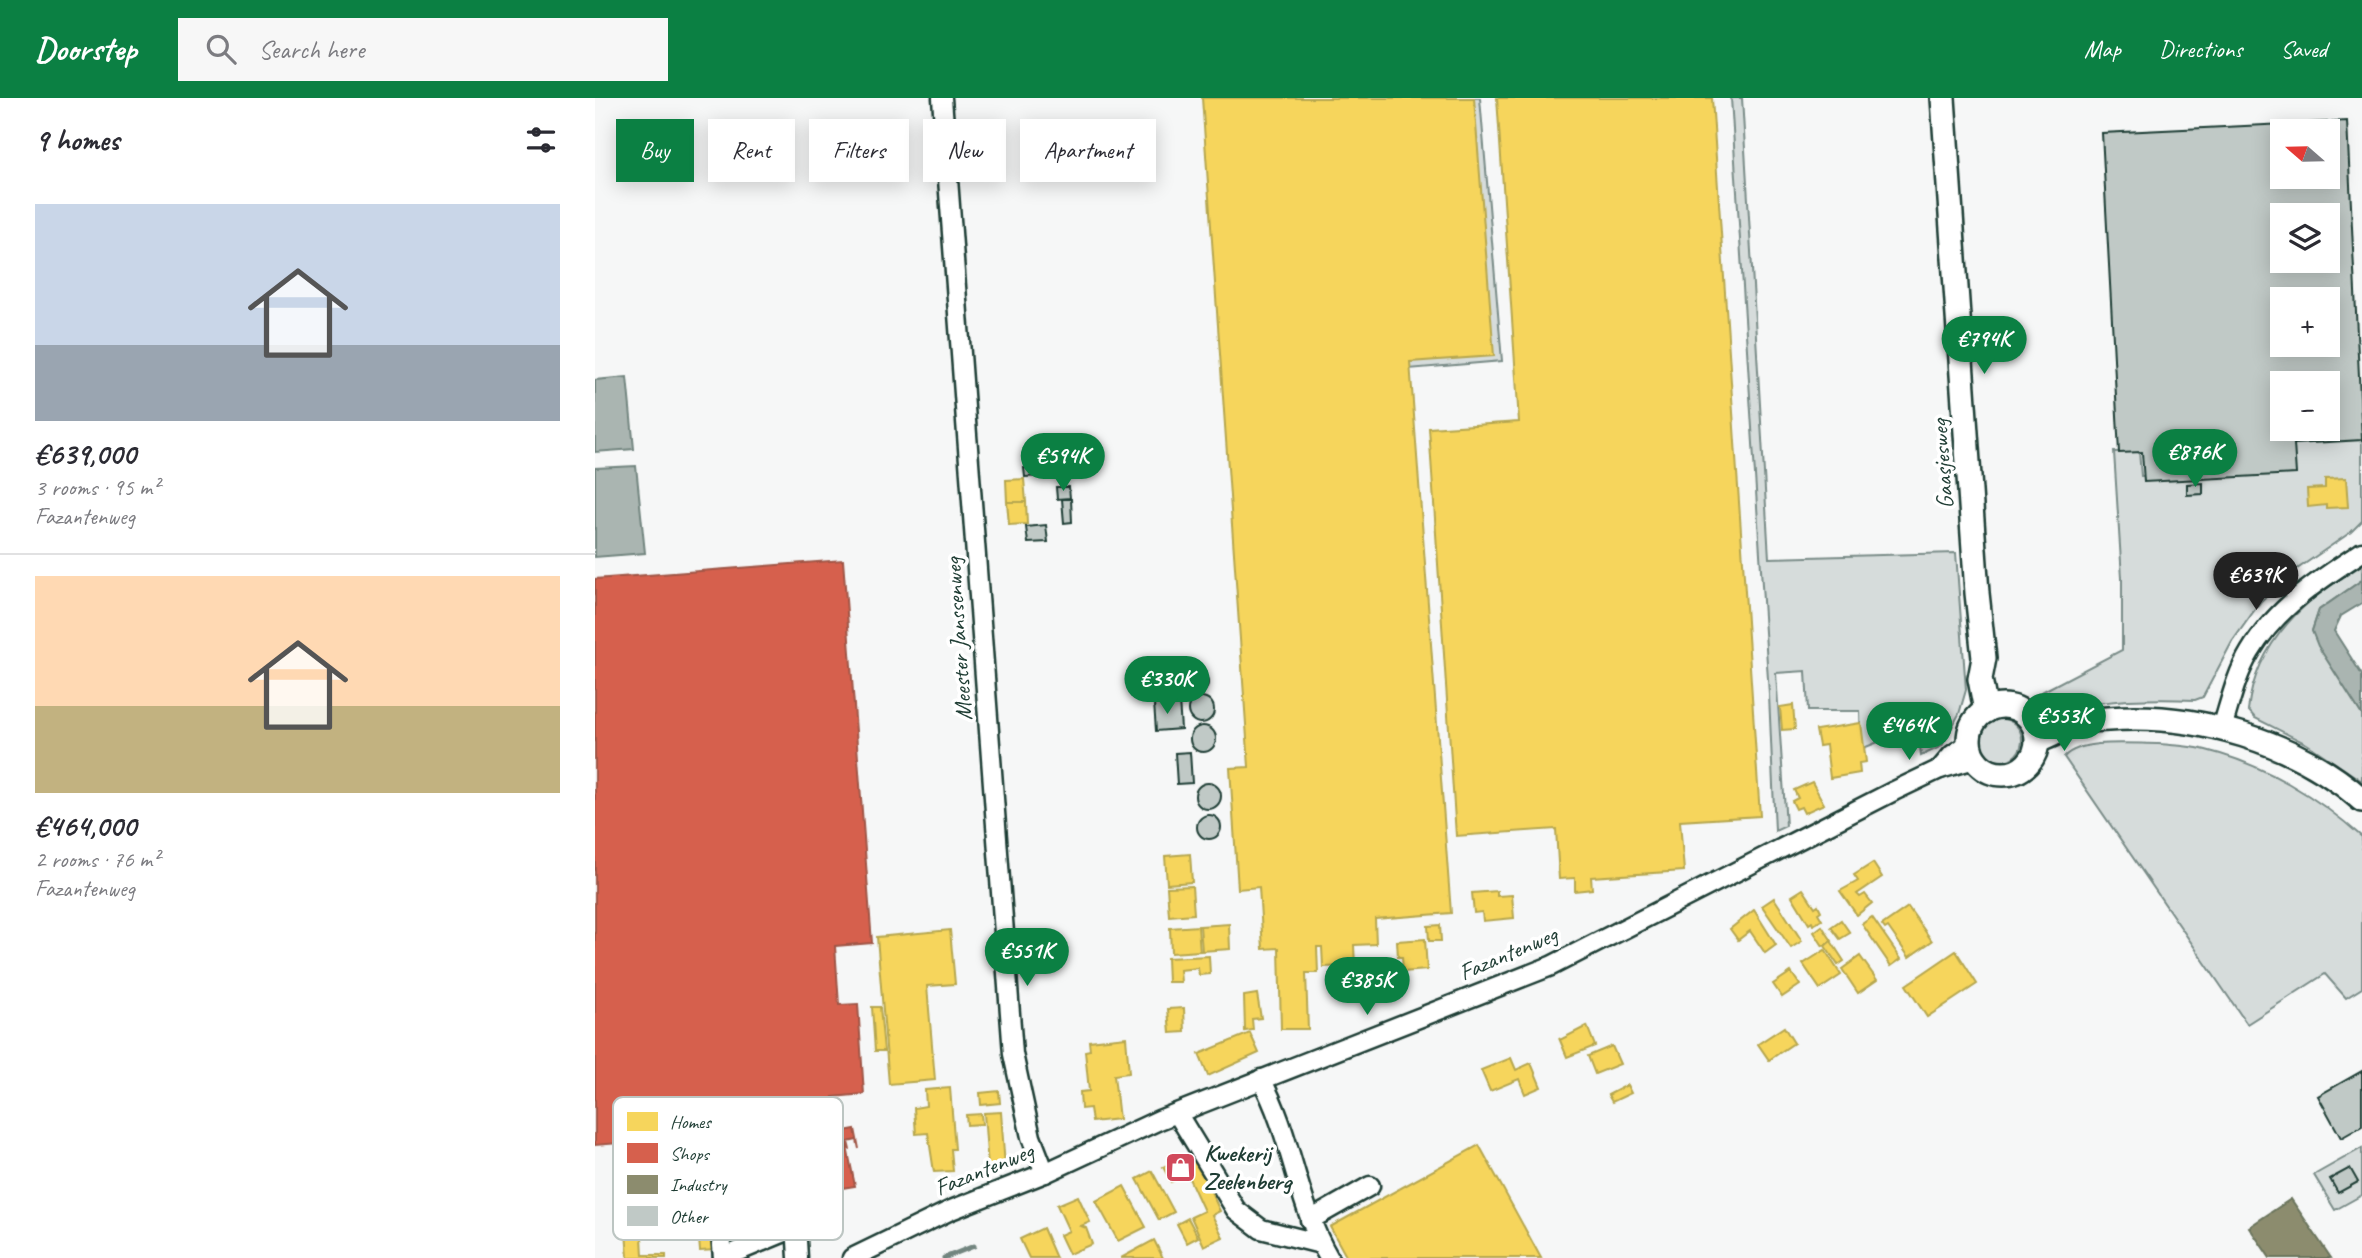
<!DOCTYPE html>
<meta charset="utf-8">
<style>
:root{--surface:#fff;--page:#f7f7f7;--text:#2b2b33;--muted:#7c7c81;--line:#e1e1e2;--accent:#0b8043}
body{margin:0;font-family:Caveat,sans-serif;background:var(--page);color:var(--text);height:100vh;display:flex;flex-direction:column;font-size:26px;white-space:nowrap}
*{box-sizing:border-box;margin:0}
p{font-size:23px;color:var(--muted)}
.icon{flex:none;width:38px;height:38px;fill:none;stroke:currentColor;stroke-width:2;stroke-linecap:round;stroke-linejoin:round}
.map{position:relative;flex:1;overflow:hidden}
.details{display:flex;flex-direction:column;background:var(--surface);width:595px}
.details>*{flex:none}
.hud{position:absolute;left:21px;top:21px;width:665px;height:63px;display:flex;gap:14px}
.needle{width:46px;rotate:290deg}
.tools{position:absolute;left:1675px;top:21px;display:grid;gap:14px}
.tools a{display:grid;place-items:center;width:70px;height:70px;border-radius:0px;background:var(--surface);box-shadow:0 4px 18px #0003;font-size:35px}
.price{position:absolute;translate:-50% -60px;padding:0 16px;border-radius:24px;background:var(--accent);color:#fff;font-size:23px;line-height:46px;filter:drop-shadow(0 2px 4px #0008)}
.price::after{content:'';position:absolute;left:50%;top:42px;width:21px;height:16px;margin-left:-10px;background:inherit;clip-path:polygon(0 0,100% 0,50% 100%)}
.price.selected{background:#222;color:#fff}
ul{padding:0;list-style:none}
li{display:grid;align-content:center;gap:14px;height:371px;padding:0 35px}
li+li{border-top:2px solid var(--line)}
li span{display:grid;place-items:center;height:217px;border-radius:0px;color:#555}
li>.icon{margin-inline-start:auto}
span .icon{width:126px;height:126px;fill:#fffc;stroke-width:1}
li b{font-size:30px}
h2{display:flex;justify-content:space-between;align-items:center;height:84px;padding:0 35px;font-size:30px}
.chip{padding:0 24px;border-radius:0px;background:var(--surface);box-shadow:0 4px 18px #0003;font-size:24px;line-height:63px}
.chip.selected{background:var(--accent);color:#fff}
header{display:flex;align-items:center;gap:42px;box-sizing:border-box;height:98px;padding:0 35px;background:var(--accent);color:#fff}
header strong{font-size:33px}
nav{display:flex;gap:38px;margin-inline-start:auto;font-size:24px}
.search{width:490px;height:63px;background:var(--page);display:flex;align-items:center;gap:18px;box-sizing:border-box;padding:0 24px;border-radius:0px;color:var(--muted);font-size:26px}
main{display:flex;flex:1;min-height:0}
.map>svg:first-child{display:block}
.green{fill:#d6dcdb;stroke:#7a8c88;stroke-width:2}
.water{fill:#aab5b1;stroke:#72857f;stroke-width:2}
.homes{fill:#f6d55c;stroke:#b6a750;stroke-width:2}
.shops{fill:#d6604d;stroke:#9f5646;stroke-width:2}
.industry{fill:#8c8c6e;stroke:#6b745d;stroke-width:2}
.lines{fill:none;stroke-linecap:round;stroke-linejoin:round}
.stream{stroke:#72857f;stroke-width:5}
.building{fill:#c0c9c6;stroke:#1f3d34;stroke-width:2;fill-rule:evenodd}
.minor-casing{stroke:#1f3d34;stroke-width:23}
.major-casing{stroke:#1f3d34;stroke-width:28}
.minor{stroke:#fff;stroke-width:18}
.major{stroke:#fff;stroke-width:23}
.labels{text-anchor:middle;stroke-width:7;stroke-linejoin:round;paint-order:stroke}
.street-label{font-size:24px;fill:#1f3d34;stroke:#fff}
.poi-label{font-size:24px;font-weight:bold;fill:#1f3d34;stroke:#fff;text-anchor:start}
.key{fill:#fff;stroke:#bcc5c2;stroke-width:2}
.key-label{font-size:19px;fill:#1f3d34}
</style>
<header>
<strong>Doorstep</strong>
<div class="search"><svg class="icon" aria-label="search" viewBox="0 0 24 24"><circle cx="10" cy="10" r="6"/><path d="M15 15l6 6"/></svg>Search here</div>
<nav><a>Map</a><a>Directions</a><a>Saved</a></nav>
</header>
<main>
<section class="details">
<h2>9 homes<svg class="icon" aria-label="filters" viewBox="0 0 24 24"><path d="M4 7h16M4 17h16"/><circle cx="9" cy="7" r="2"/><circle cx="15" cy="17" r="2"/></svg></h2>
<ul>
<li><span style="background:linear-gradient(#c9d6e8 65%,#9aa5b1 0)"><svg class="icon" aria-label="home" viewBox="0 0 24 24"><path d="M3 11l9-7 9 7M6 9v11h12V9"/></svg></span><div><b>€639,000</b><p>3 rooms · 95 m²</p><p>Fazantenweg</p></div></li>
<li><span style="background:linear-gradient(#ffd9b3 60%,#c2b280 0)"><svg class="icon" aria-label="home" viewBox="0 0 24 24"><path d="M3 11l9-7 9 7M6 9v11h12V9"/></svg></span><div><b>€464,000</b><p>2 rooms · 76 m²</p><p>Fazantenweg</p></div></li>
</ul>
</section>
<div class="map">
<svg width="1767" height="1160" viewBox="0 0 1767 1160">
<rect width="100%" height="100%" fill="#f6f7f7"/>
<filter id="ink" filterUnits="userSpaceOnUse"><feTurbulence type="fractalNoise" baseFrequency=".0143" numOctaves="2"/><feDisplacementMap in="SourceGraphic" scale="14" xChannelSelector="R" yChannelSelector="G"/><feConvolveMatrix kernelMatrix="1 2 1 2 8 2 1 2 1" color-interpolation-filters="sRGB"/></filter>
<g filter="url(#ink)">
<g class="green">
<polygon points="870,0 885,0 907,263 814,271 813,256"/>
<polygon points="1136,0 1147,0 1174,460 1361,455 1371,592 1364,616 1347,648 1326,658 1323,628 1266,651 1265,613 1213,613 1211,573 1181,575 1191,728 1180,733 1174,597"/>
<path d="M1767,341V423L1756,434L1695,476L1666,503L1637,544L1608,599L1600,602C1578,601 1556,601 1534,602C1502,604 1468,613 1437,599L1527,552V480L1519,354L1544,353L1546,378L1699,372L1698,344Z"/>
<path d="M1767,464V482L1724,512L1717,533L1767,617V683L1712,646L1660,620L1653,612C1661,542 1712,501 1767,464Z"/>
<circle cx="1406" cy="642" r="21"/>
<path d="M1562,646C1578,647 1595,648 1611,652C1668,666 1723,699 1767,739V890L1751,900L1730,876L1652,926L1469,659C1486,640 1538,646 1562,646Z"/>
<polygon points="1767,1050 1767,1097 1740,1112 1719,1077"/>
</g>
<g class="water">
<polygon points="32,279 39,351 0,354 0,282"/>
<polygon points="41,368 50,455 0,459 0,370"/>
<polygon points="1767,482 1767,505 1746,518 1739,533 1767,577 1767,617 1723,548 1717,533 1724,512"/>
</g>
<g class="homes">
<polygon points="607,0 879,0 899,258 815,264 856,815 780,821 781,846 759,847 760,868 728,869 727,849 722,849 723,875 711,875 713,931 686,931 684,850 668,851 664,789 643,791 635,670 654,669"/>
<polygon points="902,0 1117,0 1165,718 1085,723 1089,773 996,779 997,791 980,793 980,780 964,781 961,731 861,738 834,330 924,324"/>
<polygon points="1751,380 1753,409 1731,410 1731,407 1713,409 1712,391 1730,390 1730,381"/>
<polygon points="429,381 431,404 412,404 411,382"/>
<polygon points="412,404 431,404 432,426 414,427"/>
<polygon points="1198,607 1200,631 1187,632 1185,609"/>
<polygon points="1266,625 1271,664 1264,665 1265,675 1235,680 1231,647 1224,648 1221,632"/>
<polygon points="1217,684 1229,706 1209,715 1206,709 1201,711 1197,703 1203,700 1199,692"/>
<polygon points="595,756 597,784 572,786 570,758"/>
<polygon points="1278,765 1287,779 1262,796 1265,799 1270,796 1277,805 1262,817 1245,793 1263,783 1259,777"/>
<polygon points="597,788 599,816 574,818 572,789"/>
<polygon points="1208,791 1220,809 1223,807 1226,813 1223,815 1227,822 1218,827 1217,824 1214,826 1197,798"/>
<polygon points="902,793 902,798 917,797 919,820 888,823 887,814 879,815 877,795"/>
<polygon points="1179,800 1207,843 1196,850 1167,808"/>
<polygon points="1313,809 1337,843 1314,859 1293,829 1290,831 1287,827"/>
<polygon points="1159,812 1181,847 1170,855 1155,833 1143,842 1135,831"/>
<polygon points="1277,819 1306,861 1296,868 1267,826"/>
<polygon points="1246,822 1255,835 1245,841 1236,829"/>
<polygon points="634,826 635,851 607,853 605,828"/>
<polygon points="845,827 846,843 834,843 833,828"/>
<polygon points="603,828 605,853 576,855 575,830"/>
<polygon points="1227,828 1237,843 1228,848 1219,834"/>
<polygon points="355,832 360,886 332,888 340,982 294,986 282,839"/>
<polygon points="830,841 832,872 808,874 807,859 803,859 802,843"/>
<polygon points="1236,843 1249,863 1243,867 1230,848"/>
<polygon points="1230,852 1246,877 1225,891 1208,866"/>
<polygon points="1361,853 1382,886 1332,919 1311,887"/>
<polygon points="614,858 615,876 604,877 603,870 585,872 586,884 573,884 572,860"/>
<polygon points="1265,858 1282,882 1263,895 1247,871"/>
<polygon points="1196,874 1205,887 1187,899 1178,886"/>
<polygon points="662,896 666,920 657,921 658,932 650,933 649,898"/>
<polygon points="277,909 285,909 289,953 280,953"/>
<polygon points="589,910 590,934 575,935 573,911"/>
<polygon points="992,928 1000,948 972,959 964,940 965,942"/>
<polygon points="1189,929 1199,945 1174,962 1163,946"/>
<polygon points="655,935 664,955 613,978 604,956"/>
<polygon points="531,939 534,975 519,977 524,1021 497,1024 495,1010 486,1011 485,994 494,993 490,953 495,952 494,943"/>
<polygon points="1017,948 1025,966 1000,976 993,958"/>
<polygon points="916,960 921,972 936,965 946,989 930,996 924,981 895,993 886,972"/>
<polygon points="1032,987 1036,995 1017,1004 1013,997"/>
<polygon points="355,990 360,1051 356,1051 358,1073 339,1074 333,1035 321,1036 319,1010 331,1008 330,992"/>
<polygon points="404,993 405,1005 386,1007 385,995"/>
<polygon points="406,1014 410,1069 393,1070 389,1015"/>
<polygon points="386,1016 387,1026 372,1027 371,1017"/>
<polygon points="884,1047 946,1160 752,1160 735,1129"/>
<polygon points="598,1055 625,1113 617,1117 628,1139 609,1148 596,1119 609,1113 592,1076 576,1084 568,1069"/>
<polygon points="557,1073 579,1114 564,1122 542,1081"/>
<polygon points="529,1088 551,1129 523,1143 501,1103"/>
<polygon points="483,1098 495,1124 486,1128 491,1130 497,1146 474,1156 465,1137 474,1133 462,1107"/>
<polygon points="50,1120 51,1138 47,1138 48,1157 71,1157 71,1160 33,1160 30,1121"/>
<polygon points="593,1120 603,1139 592,1145 582,1126"/>
<polygon points="119,1128 121,1152 105,1153 103,1129"/>
<polygon points="448,1130 461,1160 434,1160 425,1141"/>
<polygon points="559,1142 568,1160 526,1160"/>
</g>
<polygon class="shops" points="248,462 277,845 240,848 244,907 263,906 269,996 238,999 244,1034 260,1031 264,1051 262,1042 253,1044 255,1052 251,1044 260,1088 235,1092 243,1134 218,1139 211,1103 218,1102 206,1031 0,1047 0,481"/>
<polygon class="industry" points="1696,1101 1736,1160 1675,1160 1654,1129"/>
<g class="lines">
<polyline class="stream" points="349,1160 379,1148"/>
</g>
<g class="building">
<path d="M1752,23L1767,342L1699,346L1701,376L1549,384L1547,354L1524,355L1507,35ZM1687,33H1732V79H1687ZM1687,117H1732V163H1687ZM1687,201H1732V247H1687ZM1687,285H1732V331H1687Z"/>
<polygon points="446,369 447,378 430,379 429,370"/>
<polygon points="1608,385 1608,396 1592,397 1592,386"/>
<polygon points="461,389 474,389 475,400 462,401"/>
<polygon points="467,401 476,401 477,424 469,425"/>
<polygon points="451,427 453,444 433,445 431,429"/>
<polygon points="582,572 584,600 559,602 557,574"/>
<circle cx="602" cy="585" r="11"/>
<circle cx="606" cy="612" r="13"/>
<polygon points="584,603 586,631 561,633 559,605"/>
<circle cx="608" cy="641" r="13"/>
<polygon points="595,654 597,685 582,686 580,655"/>
<circle cx="613" cy="698" r="13"/>
<circle cx="614" cy="729" r="12"/>
<polygon points="1767,973 1767,1028 1746,1040 1723,998"/>
<polygon points="1755,1070 1763,1084 1743,1095 1735,1081"/>
</g>
<g class="lines">
<defs>
<g id="minor">
<polyline points="347,0 418,956 436,1039 450,1075"/>
<path d="M1627,630C1635,605 1641,577 1655,554C1682,509 1724,482 1767,454"/>
<polyline points="1345,671 1357,657 1373,646"/>
<path d="M666,981C697,1037 701,1104 734,1160"/>
<polyline points="582,1015 641,1112 666,1131 726,1146"/>
<polyline points="124,1115 136,1114 199,1088"/>
<polyline points="715,1122 775,1088"/>
<polyline points="128,1157 139,1155 202,1129"/>
<polyline points="128,1160 123,1100 126,1090 192,1056 197,1056 203,1160"/>
<polyline points="257,1160 356,1112 450,1075 564,1022 956,868 1299,693 1345,671 1379,661"/>
</g>
<g id="major">
<polyline points="1348,0 1382,495 1389,560 1385,581 1391,613"/>
<circle cx="1408" cy="642" r="34"/>
<path d="M1443,643C1449,640 1456,638 1462,634C1464,632 1468,628 1470,627C1483,621 1499,622 1513,621C1600,614 1701,643 1767,702"/>
</g>
</defs>
<use href="#minor" class="minor-casing"/>
<use href="#major" class="major-casing"/>
<use href="#minor" class="minor"/>
<use href="#major" class="major"/>
</g>
</g>
<defs>
<symbol id="shop-square" viewBox="-11 -11 22 22"><rect x="-9" y="-9" width="18" height="18" rx="4" fill="#d1495b" stroke="#fff"/><path d="M-5-2.5h2.3a2.7 3.5 0 0 1 5.4 0H5L5.5 6h-11ZM-1.5-2.5h3a1.5 2.3 0 0 0-3 0Z" fill="#fff"/></symbol>
</defs>
<g fill-rule="evenodd">
<use href="#shop-square" x="568" y="1052" width="35" height="35"/>
</g>
<g class="labels">
<g class="street-label">
<text transform="translate(1347 366) rotate(-94)" y="8">Gaasjesweg</text>
<text transform="translate(363 541) rotate(-94)" y="8">Meester Janssenweg</text>
<text transform="translate(913 855) rotate(-23)" y="8">Fazantenweg</text>
<text transform="translate(389 1071) rotate(-22)" y="8">Fazantenweg</text>
</g>
<g class="poi-label">
<text x="609" y="1063">Kwekerij<tspan x="609" dy="28">Zeelenberg</tspan></text>
</g>
</g>
<rect x="18" y="999" width="230" height="143" rx="10" class="key"/>
<rect x="32" y="1014" width="31" height="19" fill="#f6d55c"/>
<rect x="32" y="1045" width="31" height="20" fill="#d6604d"/>
<rect x="32" y="1077" width="31" height="19" fill="#8c8c6e"/>
<rect x="32" y="1108" width="31" height="20" fill="#c0c9c6"/>
<g class="key-label">
<text x="75" y="1030">Homes</text>
<text x="75" y="1062">Shops</text>
<text x="75" y="1093">Industry</text>
<text x="75" y="1125">Other</text>
</g>
</svg>
<div class="tools">
<a><svg class="needle" viewBox="-14 -14 28 28"><path d="M0-13l5 13h-10z" fill="#e53935"/><path d="M0 13l5-13h-10z" fill="#7c7c81"/></svg></a>
<a><svg class="icon" aria-label="layers" viewBox="0 0 24 24"><path d="M12 4l9 5-9 5-9-5zM3 14l9 5 9-5"/></svg></a>
<a>+</a>
<a>−</a>
</div>
<b class="price" style="left:1389px;top:278px">€794K</b>
<b class="price" style="left:1600px;top:391px">€876K</b>
<b class="price" style="left:468px;top:395px">€594K</b>
<b class="price selected" style="left:1661px;top:514px">€639K</b>
<b class="price" style="left:572px;top:618px">€330K</b>
<b class="price" style="left:1469px;top:655px">€553K</b>
<b class="price" style="left:1314px;top:664px">€464K</b>
<b class="price" style="left:432px;top:890px">€551K</b>
<b class="price" style="left:772px;top:919px">€385K</b>
<div class="hud">
<a class="chip selected">Buy</a>
<a class="chip">Rent</a>
<a class="chip">Filters</a>
<a class="chip">New</a>
<a class="chip">Apartment</a>
</div>
</div>
</main>
